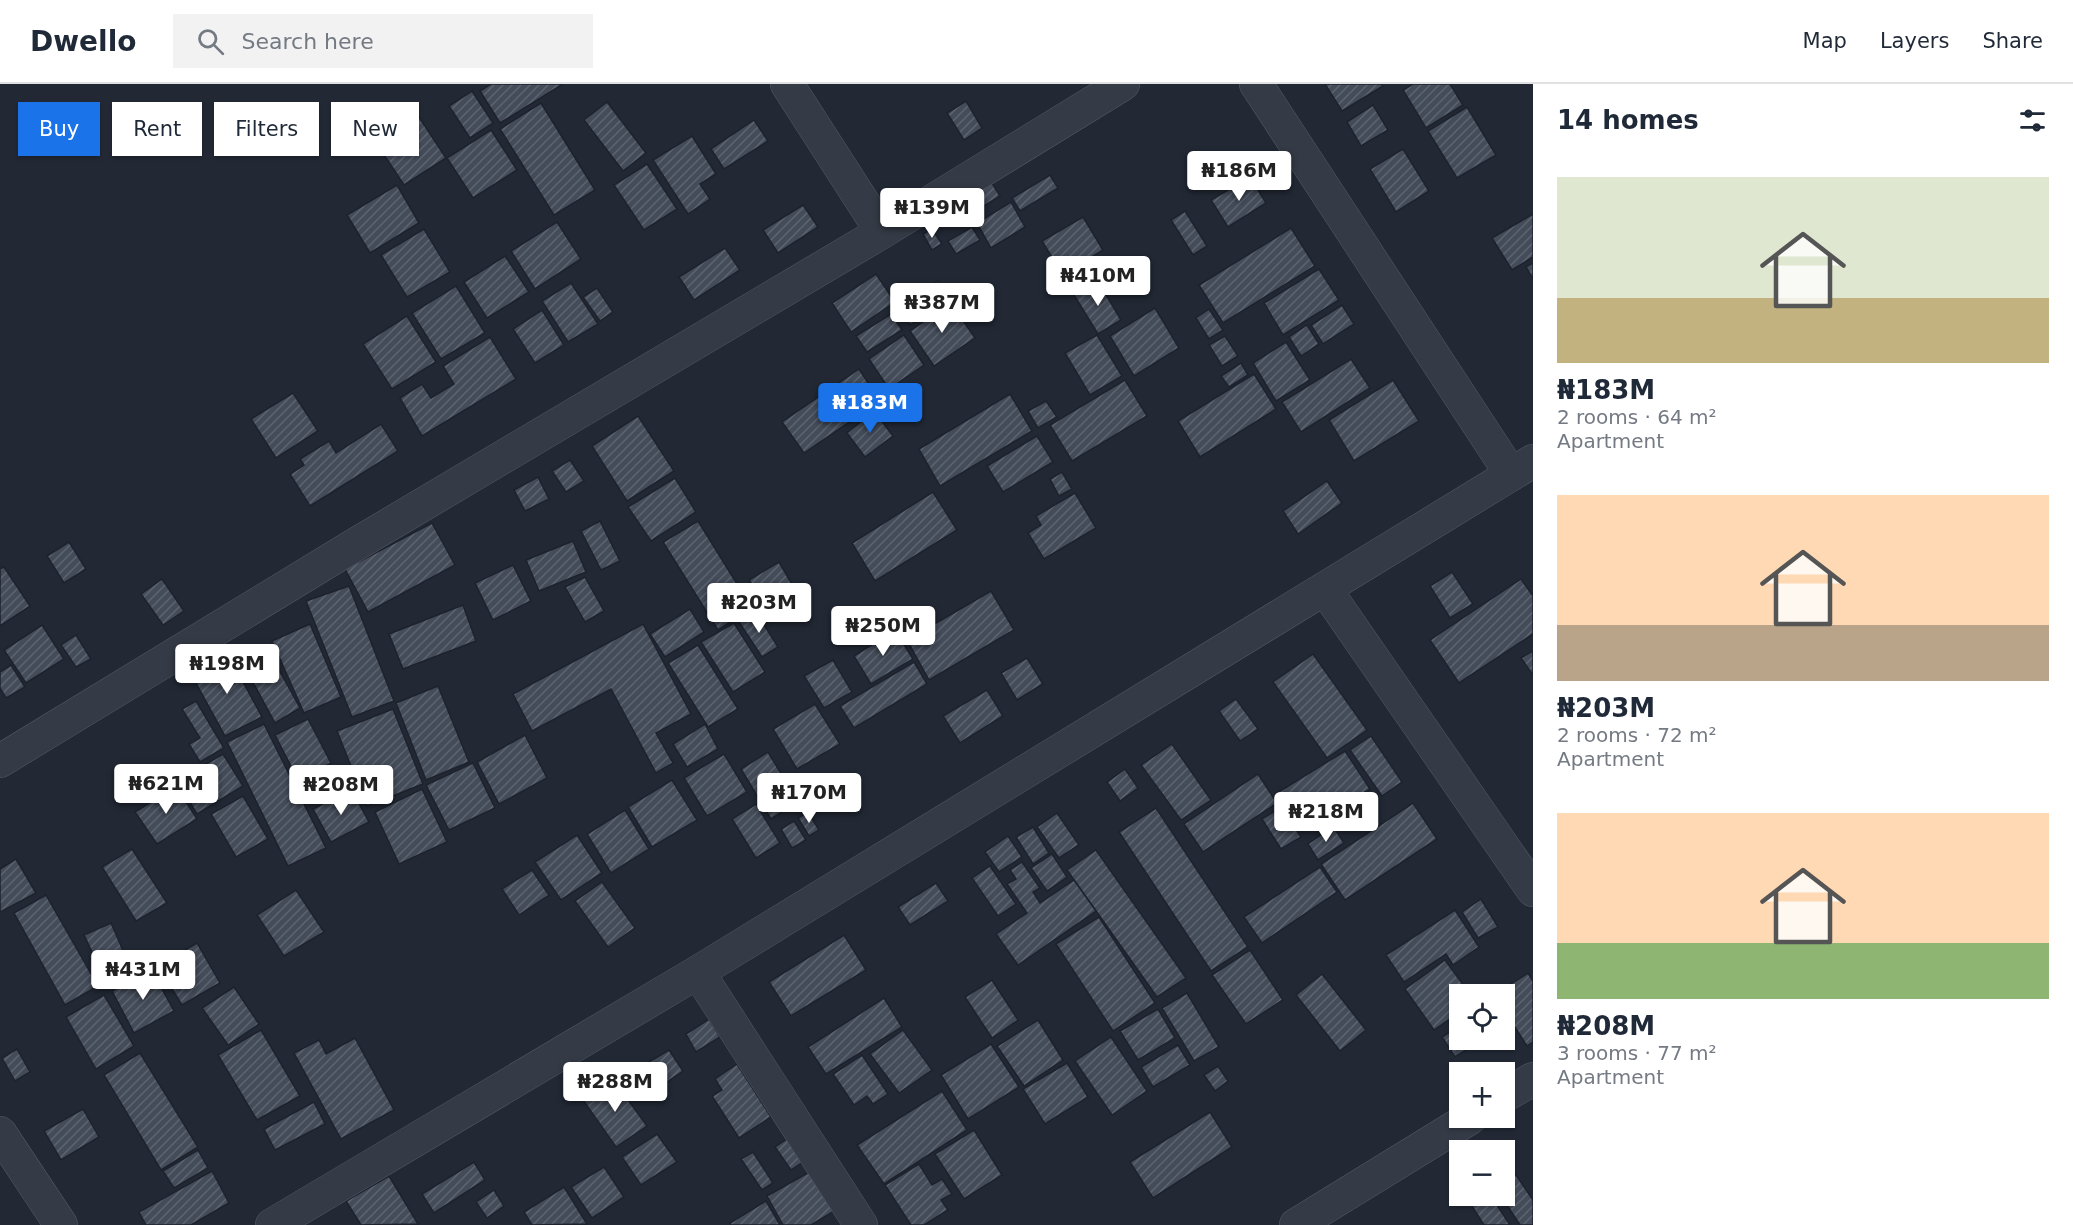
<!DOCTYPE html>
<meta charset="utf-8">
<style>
:root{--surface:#fff;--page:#f2f2f3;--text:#1f2937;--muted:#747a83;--line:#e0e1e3;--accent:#1a73e8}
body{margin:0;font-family:"DejaVu Sans",sans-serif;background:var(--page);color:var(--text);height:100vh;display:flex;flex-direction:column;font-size:22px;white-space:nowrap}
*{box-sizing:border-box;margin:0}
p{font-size:20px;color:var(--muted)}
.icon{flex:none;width:33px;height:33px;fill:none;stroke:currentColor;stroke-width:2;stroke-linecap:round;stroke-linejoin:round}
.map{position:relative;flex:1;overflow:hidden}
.sheet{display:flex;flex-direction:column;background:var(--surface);width:540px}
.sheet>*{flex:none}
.hud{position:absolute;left:18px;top:18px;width:570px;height:54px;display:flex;gap:12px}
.buttons{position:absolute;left:1449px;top:900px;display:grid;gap:12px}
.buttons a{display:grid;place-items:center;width:66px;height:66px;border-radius:0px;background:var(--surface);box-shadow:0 2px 4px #0004;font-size:30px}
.price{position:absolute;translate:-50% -51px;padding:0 14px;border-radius:6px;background:#fff;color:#222;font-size:20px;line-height:39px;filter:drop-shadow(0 2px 3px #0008)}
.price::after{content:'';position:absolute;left:50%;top:36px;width:18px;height:14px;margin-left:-9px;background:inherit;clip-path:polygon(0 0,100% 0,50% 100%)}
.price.current{background:var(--accent);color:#fff}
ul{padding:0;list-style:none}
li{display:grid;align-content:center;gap:12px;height:318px;padding:0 24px}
li span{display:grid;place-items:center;height:186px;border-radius:0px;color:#555}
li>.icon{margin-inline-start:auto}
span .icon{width:108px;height:108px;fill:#fffc;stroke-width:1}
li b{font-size:26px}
h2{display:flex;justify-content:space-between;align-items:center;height:72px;padding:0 24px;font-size:26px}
.pill{padding:0 21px;border-radius:0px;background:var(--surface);box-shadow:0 2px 4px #0004;font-size:21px;line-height:54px}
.pill.current{background:var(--accent);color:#fff}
header{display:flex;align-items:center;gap:36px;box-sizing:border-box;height:84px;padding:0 30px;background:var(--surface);border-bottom:2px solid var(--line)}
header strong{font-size:28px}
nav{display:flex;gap:33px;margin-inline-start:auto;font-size:21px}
.search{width:420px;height:54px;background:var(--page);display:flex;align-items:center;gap:15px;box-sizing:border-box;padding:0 21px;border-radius:0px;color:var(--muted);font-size:22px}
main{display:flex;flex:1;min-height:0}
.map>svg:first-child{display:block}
.building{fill:url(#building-hatch);stroke:#1d222c;stroke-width:1.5}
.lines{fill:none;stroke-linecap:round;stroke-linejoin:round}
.minor-casing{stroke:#535963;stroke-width:34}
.minor{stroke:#353b46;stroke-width:33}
</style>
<header>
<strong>Dwello</strong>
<div class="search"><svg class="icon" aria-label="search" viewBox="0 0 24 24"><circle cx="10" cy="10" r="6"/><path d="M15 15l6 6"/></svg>Search here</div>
<nav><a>Map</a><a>Layers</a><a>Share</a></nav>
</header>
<main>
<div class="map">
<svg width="1533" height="1141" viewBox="0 0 1533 1141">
<defs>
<pattern id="building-hatch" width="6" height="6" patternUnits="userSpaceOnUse" patternTransform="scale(1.5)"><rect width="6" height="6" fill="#444c5a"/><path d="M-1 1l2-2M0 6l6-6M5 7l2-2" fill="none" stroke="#5c6470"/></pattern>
</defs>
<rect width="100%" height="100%" fill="#222935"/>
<g class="building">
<polygon points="491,0 563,0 500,39 480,7"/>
<polygon points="1325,0 1381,0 1383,2 1342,27"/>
<polygon points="1413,0 1450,0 1463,21 1426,44 1403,6"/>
<polygon points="472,7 493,39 470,54 449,22"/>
<polygon points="966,17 982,44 964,56 947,29"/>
<polygon points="607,18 646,69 623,87 584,36"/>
<polygon points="541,19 595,106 554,131 500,45"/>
<polygon points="1373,21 1388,46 1361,62 1347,38"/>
<polygon points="1467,23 1496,71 1457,94 1428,47"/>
<polygon points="419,33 446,74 404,101 377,60"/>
<polygon points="754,36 768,57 724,85 711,65"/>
<polygon points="491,46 517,86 473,114 447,74"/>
<polygon points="692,52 716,90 700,100 710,115 688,130 653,76"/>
<polygon points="1403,65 1429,107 1396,128 1370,85"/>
<polygon points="647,80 677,125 644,146 614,101"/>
<polygon points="1050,91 1058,104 1020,127 1012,114"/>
<polygon points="1250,93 1266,119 1228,143 1211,116"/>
<polygon points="992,99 1000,112 968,132 960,118"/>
<polygon points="397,101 419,139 370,169 347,131"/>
<polygon points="1011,118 1025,143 991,164 977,139"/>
<polygon points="803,121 818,143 778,169 763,146"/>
<polygon points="1185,127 1207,162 1193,171 1171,136"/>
<polygon points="1533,130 1533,173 1512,186 1492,154"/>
<polygon points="1083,133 1103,166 1063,191 1042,157"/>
<polygon points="557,138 581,175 535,205 511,167"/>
<polygon points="972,143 980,156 956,170 948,157"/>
<polygon points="1291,144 1315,182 1223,239 1199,201"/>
<polygon points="424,145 450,188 407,213 381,171"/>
<polygon points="932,145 942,160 932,166 923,150"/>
<polygon points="725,164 740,186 694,216 679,193"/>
<polygon points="505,172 529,208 487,234 464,198"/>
<polygon points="1533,179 1533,195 1526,183"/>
<polygon points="1319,185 1339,216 1283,251 1264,219"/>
<polygon points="876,190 895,218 851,248 832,219"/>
<polygon points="938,197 950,217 910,241 898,221"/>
<polygon points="1098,197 1121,236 1098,250 1074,211"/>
<polygon points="571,199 598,240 568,258 542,217"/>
<polygon points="456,202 485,249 441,275 412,229"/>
<polygon points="597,204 613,228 600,237 583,213"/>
<polygon points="951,219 975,254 934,282 910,247"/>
<polygon points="1342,221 1354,240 1323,260 1311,241"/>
<polygon points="1155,224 1179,264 1134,292 1110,252"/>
<polygon points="1209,225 1223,246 1209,255 1196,234"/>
<polygon points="542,226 564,261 535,279 513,245"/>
<polygon points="891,230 902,246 867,268 856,252"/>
<polygon points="407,232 436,278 392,305 363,260"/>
<polygon points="1307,241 1319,260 1301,272 1289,253"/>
<polygon points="904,251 924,281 889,305 869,275"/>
<polygon points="1097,251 1122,292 1090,311 1065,269"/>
<polygon points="1225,252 1238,272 1222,282 1209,261"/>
<polygon points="490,253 516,295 422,352 400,314 422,300 431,314 454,300 443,282"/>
<polygon points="1286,258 1310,296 1276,317 1253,279"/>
<polygon points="1351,275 1370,304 1301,348 1282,318"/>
<polygon points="1241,279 1248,291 1229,303 1221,292"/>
<polygon points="859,285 880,317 804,369 782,338"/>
<polygon points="1254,290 1276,325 1200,373 1178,337"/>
<polygon points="1125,296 1147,332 1072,377 1050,341"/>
<polygon points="1393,296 1419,337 1354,377 1329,336"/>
<polygon points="293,309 318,347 276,374 251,335"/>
<polygon points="1010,310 1032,347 940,402 919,365"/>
<polygon points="1046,317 1057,333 1038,344 1028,327"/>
<polygon points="874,327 893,352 865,373 847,349"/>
<polygon points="638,332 674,387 627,417 592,362"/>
<polygon points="381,340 398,367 310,422 290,390 304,381 300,375 329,357 336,369"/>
<polygon points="1037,352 1053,378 1003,408 987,382"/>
<polygon points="570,376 584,397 566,408 552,387"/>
<polygon points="1062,388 1072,405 1059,412 1050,395"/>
<polygon points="538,393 549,415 525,427 514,406"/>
<polygon points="675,394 696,428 651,457 628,423"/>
<polygon points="1327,397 1342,419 1298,450 1283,427"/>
<polygon points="933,408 957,446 875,497 852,459"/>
<polygon points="1075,409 1096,444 1044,475 1028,449 1041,441 1036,432"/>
<polygon points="600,437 620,477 601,486 581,447"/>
<polygon points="698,437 752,524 718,546 663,458"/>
<polygon points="432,439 455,481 368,528 345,485"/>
<polygon points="573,457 586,488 539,507 526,476"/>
<polygon points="69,458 86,485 64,499 47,472"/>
<polygon points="779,478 793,502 764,521 749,496"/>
<polygon points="513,481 531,517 493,536 475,499"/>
<polygon points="4,483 30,522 0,542 0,485"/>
<polygon points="1452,488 1473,520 1450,534 1430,502"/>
<polygon points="585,493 604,527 585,538 565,503"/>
<polygon points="162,495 184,527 163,541 141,510"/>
<polygon points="1521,495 1533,512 1533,550 1459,599 1430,556"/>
<polygon points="349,502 394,617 352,633 306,517"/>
<polygon points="991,507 1014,546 929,596 907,556"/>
<polygon points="463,521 476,557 403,585 389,550"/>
<polygon points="690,525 704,548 665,573 650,550"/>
<polygon points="756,528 778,563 762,573 739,538"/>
<polygon points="734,539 765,588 733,608 701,558"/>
<polygon points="310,540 341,613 304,629 272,557"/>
<polygon points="643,540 691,630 656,649 673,679 656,689 611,605 532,647 513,610"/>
<polygon points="42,541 64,575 26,599 4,566"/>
<polygon points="895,546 913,575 871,600 854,572"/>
<polygon points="76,551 91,575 76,583 61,561"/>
<polygon points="698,561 738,625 708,643 668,579"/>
<polygon points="267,564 300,624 275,639 242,578"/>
<polygon points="1533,567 1533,591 1521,574"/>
<polygon points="228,570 262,633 225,652 191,590"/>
<polygon points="1313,570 1367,646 1327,674 1273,598"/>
<polygon points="1027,574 1043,600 1017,616 1001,589"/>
<polygon points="833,576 852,608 824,624 804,592"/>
<polygon points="914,578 927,600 854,644 840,622"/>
<polygon points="11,581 25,603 6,614 0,604 0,588"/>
<polygon points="438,602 469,678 426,696 396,619"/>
<polygon points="987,606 1003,632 960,659 943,632"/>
<polygon points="1236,615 1258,645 1240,657 1219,627"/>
<polygon points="196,617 224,664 200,678 189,660 200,654 182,625"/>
<polygon points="815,620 840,660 797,685 773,645"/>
<polygon points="393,625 423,700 367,722 337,647"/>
<polygon points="308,635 331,679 298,696 275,651"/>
<polygon points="264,640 326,764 288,782 227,658"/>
<polygon points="705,640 718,665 687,683 673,660"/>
<polygon points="525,651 547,694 499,720 477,678"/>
<polygon points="1371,652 1402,698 1382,712 1350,666"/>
<polygon points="1172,660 1211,716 1181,736 1141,681"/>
<polygon points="1345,667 1370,705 1302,748 1277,709"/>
<polygon points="768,668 798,718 771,735 741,685"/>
<polygon points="223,670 243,702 197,730 177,697"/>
<polygon points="724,670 747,708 707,732 684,694"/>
<polygon points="473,679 495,724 449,746 426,701"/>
<polygon points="1125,685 1138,704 1120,717 1107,698"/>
<polygon points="1258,690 1277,719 1203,768 1184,740"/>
<polygon points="672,696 697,736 652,763 628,723"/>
<polygon points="176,702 197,735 157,760 135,728"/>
<polygon points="351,705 369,738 331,758 313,725"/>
<polygon points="422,705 447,758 399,780 375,728"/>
<polygon points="243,712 268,755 236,773 211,730"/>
<polygon points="1413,719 1437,755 1345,816 1321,780"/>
<polygon points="756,720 780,759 756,774 732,735"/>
<polygon points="1282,723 1301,753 1281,765 1262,735"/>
<polygon points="1156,724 1248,863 1211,887 1119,748"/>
<polygon points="625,726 649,765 611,789 587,750"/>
<polygon points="808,728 819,746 809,752 798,734"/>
<polygon points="1057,729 1079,761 1059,774 1037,743"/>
<polygon points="794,737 806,756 792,764 781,745"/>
<polygon points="1333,742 1344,759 1318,776 1308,760"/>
<polygon points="1033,743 1049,769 1033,780 1016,753"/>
<polygon points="577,751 602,789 561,816 535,778"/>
<polygon points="1008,752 1022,773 999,788 985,768"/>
<polygon points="132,765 167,819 136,837 102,783"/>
<polygon points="1096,766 1186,894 1157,913 1067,786"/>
<polygon points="1052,770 1067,793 1047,807 1031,784"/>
<polygon points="16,775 36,809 0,828 0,785"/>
<polygon points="1022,778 1040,804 1033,808 1040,819 1074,796 1096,827 1018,881 996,850 1027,829 1007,800 1016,795 1010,786"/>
<polygon points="990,782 1016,820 998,832 972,794"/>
<polygon points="1320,783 1337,808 1262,859 1244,833"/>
<polygon points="532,786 549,811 519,831 502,805"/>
<polygon points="602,798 635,844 608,863 575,817"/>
<polygon points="936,799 948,817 910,841 898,823"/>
<polygon points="296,806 324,848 284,872 257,831"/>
<polygon points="46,811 98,902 65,921 14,829"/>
<polygon points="1481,815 1498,843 1478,854 1462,828"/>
<polygon points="1455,826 1479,863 1453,881 1446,870 1404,898 1386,871"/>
<polygon points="1099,833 1155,919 1113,947 1056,860"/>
<polygon points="111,839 125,871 99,883 84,851"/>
<polygon points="844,851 866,886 791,932 769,898"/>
<polygon points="197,859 220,899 182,921 158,882"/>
<polygon points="1250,866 1283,916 1246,940 1212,891"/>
<polygon points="1445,876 1470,910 1460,910 1460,928 1434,946 1405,905"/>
<polygon points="151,885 174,927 134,949 112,907"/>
<polygon points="1528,889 1533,897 1533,958 1527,962 1504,926 1504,910 1495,910"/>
<polygon points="1322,890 1366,946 1340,967 1296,911"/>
<polygon points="992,896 1018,936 992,954 965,913"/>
<polygon points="234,903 259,940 228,961 202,924"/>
<polygon points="1187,909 1219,963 1194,977 1162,924"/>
<polygon points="104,911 134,962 96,985 66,933"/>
<polygon points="884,914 902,943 826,990 808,963"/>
<polygon points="1158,925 1175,954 1138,976 1120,947"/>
<polygon points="709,935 720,953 696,968 686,950"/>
<polygon points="1038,936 1063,976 1024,1002 997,962"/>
<polygon points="1459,942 1460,956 1467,956 1472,962 1455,973 1442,953"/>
<polygon points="261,946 300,1012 257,1036 218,971"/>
<polygon points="903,946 932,986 899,1009 870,970"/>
<polygon points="1111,953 1147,1007 1112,1031 1075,977"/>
<polygon points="355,954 394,1026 341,1055 294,969 319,956 326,970"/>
<polygon points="991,960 1019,1003 968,1035 941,991"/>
<polygon points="1178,961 1190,981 1153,1003 1141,983"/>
<polygon points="17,965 30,988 15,997 2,974"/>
<polygon points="669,966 683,987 664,1000 649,978"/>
<polygon points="140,969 198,1063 161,1086 104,991"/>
<polygon points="862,971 888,1010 873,1020 867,1012 854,1021 833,990"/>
<polygon points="1067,979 1088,1013 1045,1040 1023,1005"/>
<polygon points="737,980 771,1033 739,1054 712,1012 722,1006 715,995"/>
<polygon points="1218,982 1228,997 1215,1007 1204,991"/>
<polygon points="613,995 647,1042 616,1063 583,1016"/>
<polygon points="942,1007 967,1046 884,1100 857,1061"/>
<polygon points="314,1018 325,1040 275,1066 264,1045"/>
<polygon points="83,1025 99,1053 61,1076 44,1047"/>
<polygon points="1210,1028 1232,1063 1153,1114 1130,1078"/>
<polygon points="974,1046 1002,1091 964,1115 935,1070"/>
<polygon points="657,1050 677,1078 641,1101 622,1073"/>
<polygon points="787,1055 803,1078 791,1086 775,1063"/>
<polygon points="198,1066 208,1084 174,1104 163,1087"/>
<polygon points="753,1068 773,1099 762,1106 741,1075"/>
<polygon points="474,1078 485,1096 434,1129 422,1110"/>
<polygon points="919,1080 932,1101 942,1095 952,1110 941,1116 948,1126 924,1141 911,1141 885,1101"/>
<polygon points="604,1083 624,1113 592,1134 571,1103"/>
<polygon points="813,1086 836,1126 811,1141 783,1141 767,1112"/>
<polygon points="212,1087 229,1119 191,1141 146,1141 139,1128"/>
<polygon points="1514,1088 1533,1116 1533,1141 1520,1141 1501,1112 1504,1112 1504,1095"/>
<polygon points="389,1092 418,1140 361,1141 346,1117"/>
<polygon points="564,1103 587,1140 532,1141 524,1128"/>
<polygon points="494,1106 504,1122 487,1134 476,1118"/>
<polygon points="1475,1112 1491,1112 1510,1141 1484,1141 1468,1116"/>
<polygon points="766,1117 780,1141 731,1141 730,1139"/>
</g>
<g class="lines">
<defs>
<g id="minor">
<polyline points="787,0 882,148"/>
<polyline points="1256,0 1511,390"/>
<polyline points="1325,505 1533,806"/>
<polyline points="0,677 353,462 882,148 1123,0"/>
<polyline points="698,888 861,1141"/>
<polyline points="1504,1012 1533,995"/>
<polyline points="0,1049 61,1141"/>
<polyline points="272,1141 698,888 1533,377"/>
<polyline points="1296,1141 1470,1034"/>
</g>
</defs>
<use href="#minor" class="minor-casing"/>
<use href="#minor" class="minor"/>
</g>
</svg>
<div class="buttons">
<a><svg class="icon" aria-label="locate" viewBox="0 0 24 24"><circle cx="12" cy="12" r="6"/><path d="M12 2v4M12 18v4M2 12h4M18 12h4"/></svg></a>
<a>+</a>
<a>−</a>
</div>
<b class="price" style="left:1239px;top:118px">₦186M</b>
<b class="price" style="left:932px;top:155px">₦139M</b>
<b class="price" style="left:1098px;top:223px">₦410M</b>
<b class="price" style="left:942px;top:250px">₦387M</b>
<b class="price current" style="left:870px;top:350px">₦183M</b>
<b class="price" style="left:759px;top:550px">₦203M</b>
<b class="price" style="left:883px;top:573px">₦250M</b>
<b class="price" style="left:227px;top:611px">₦198M</b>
<b class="price" style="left:166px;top:731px">₦621M</b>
<b class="price" style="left:341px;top:732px">₦208M</b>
<b class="price" style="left:809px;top:740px">₦170M</b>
<b class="price" style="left:1326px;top:759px">₦218M</b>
<b class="price" style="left:143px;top:917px">₦431M</b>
<b class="price" style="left:615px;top:1029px">₦288M</b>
<div class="hud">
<a class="pill current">Buy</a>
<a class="pill">Rent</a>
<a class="pill">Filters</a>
<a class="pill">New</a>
</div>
</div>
<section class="sheet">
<h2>14 homes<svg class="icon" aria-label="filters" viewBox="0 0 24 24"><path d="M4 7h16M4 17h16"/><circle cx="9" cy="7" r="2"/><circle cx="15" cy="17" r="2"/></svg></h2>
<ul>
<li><span style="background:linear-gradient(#dfe7d0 65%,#c2b280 0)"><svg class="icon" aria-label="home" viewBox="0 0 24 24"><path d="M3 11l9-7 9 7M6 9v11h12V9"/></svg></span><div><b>₦183M</b><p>2 rooms · 64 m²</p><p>Apartment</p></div></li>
<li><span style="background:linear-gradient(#ffd9b3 70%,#b9a48a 0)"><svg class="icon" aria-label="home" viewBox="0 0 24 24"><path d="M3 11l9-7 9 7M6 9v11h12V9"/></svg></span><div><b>₦203M</b><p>2 rooms · 72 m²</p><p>Apartment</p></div></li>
<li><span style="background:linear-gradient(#ffd9b3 70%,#8fb573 0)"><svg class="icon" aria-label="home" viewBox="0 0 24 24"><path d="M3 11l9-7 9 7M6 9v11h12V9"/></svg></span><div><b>₦208M</b><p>3 rooms · 77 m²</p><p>Apartment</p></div></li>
</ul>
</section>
</main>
